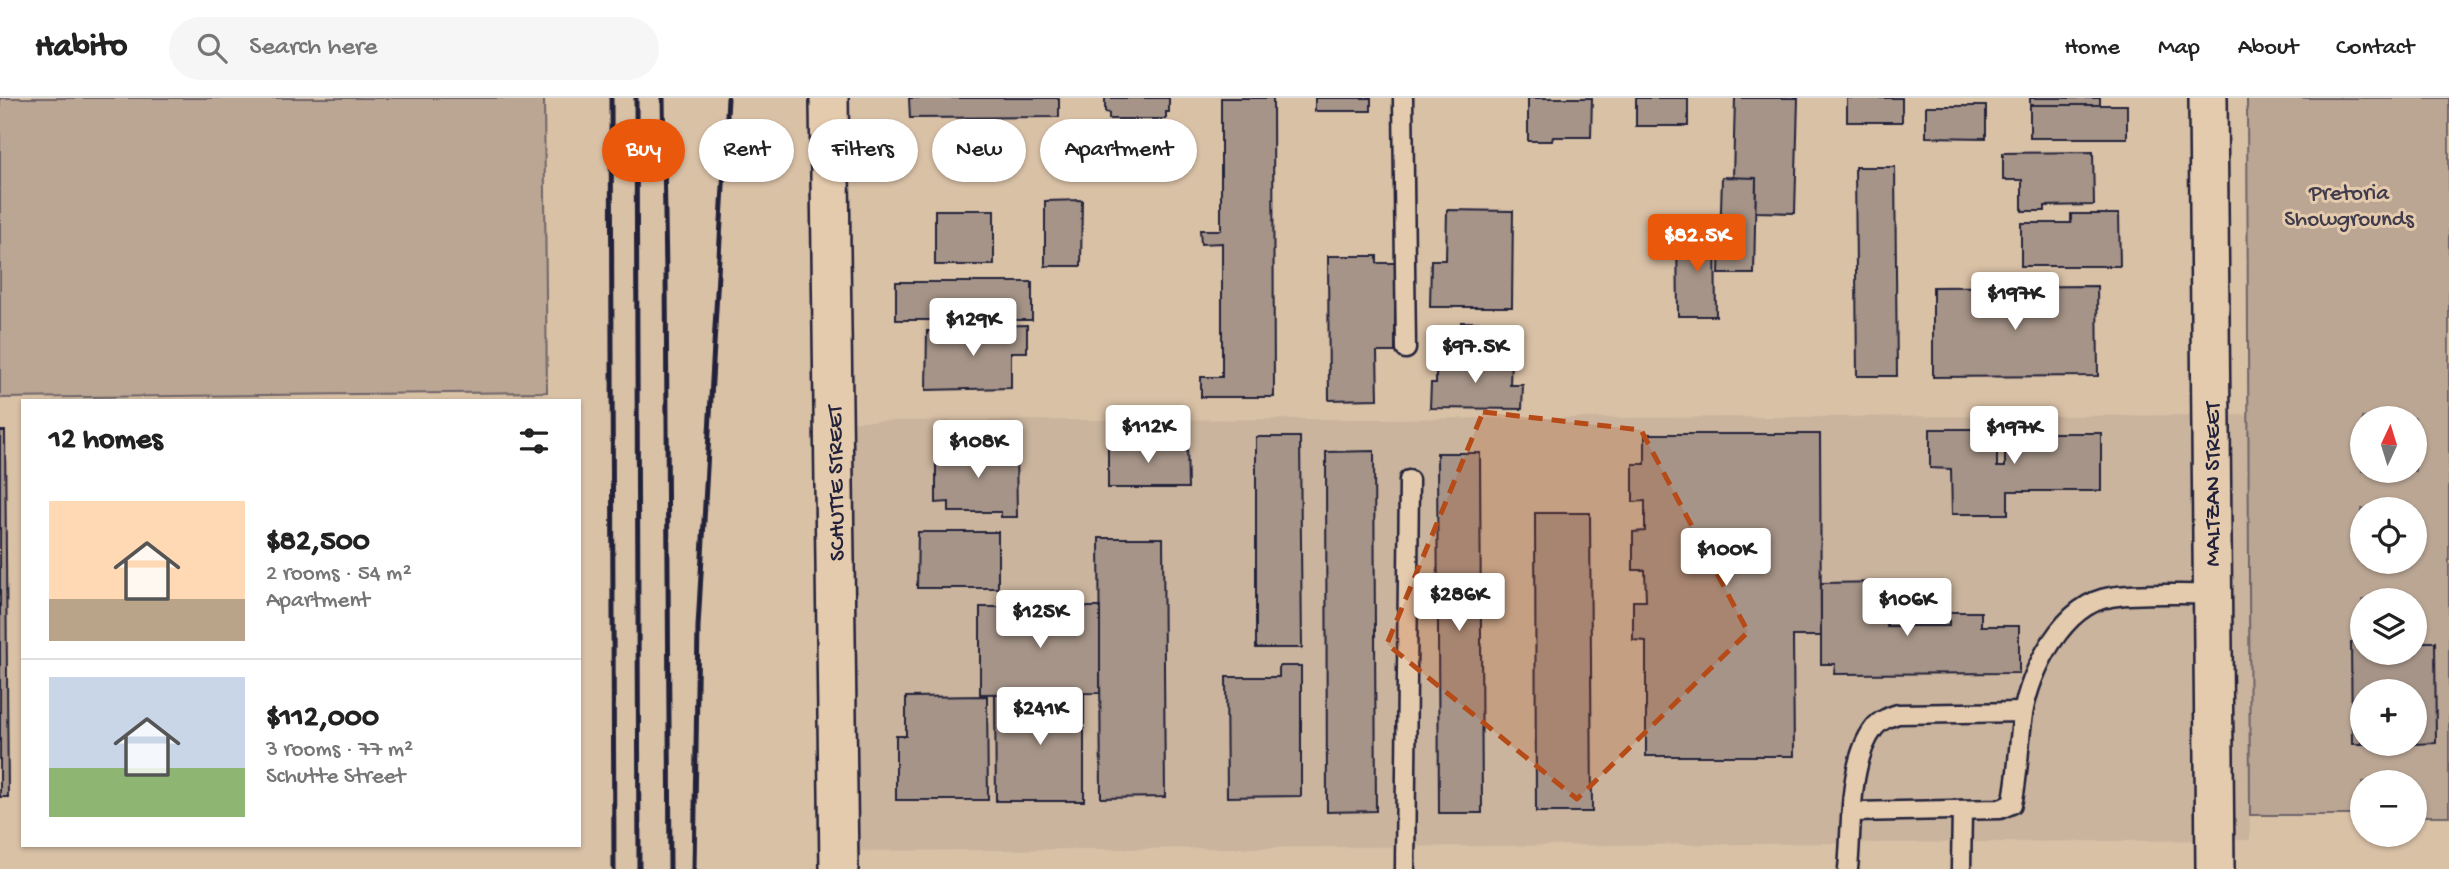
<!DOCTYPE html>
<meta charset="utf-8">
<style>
:root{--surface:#fff;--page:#f6f6f6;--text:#222;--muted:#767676;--line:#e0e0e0;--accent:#ea580c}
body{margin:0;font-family:"Gochi Hand",sans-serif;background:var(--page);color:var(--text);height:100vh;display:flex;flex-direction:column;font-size:26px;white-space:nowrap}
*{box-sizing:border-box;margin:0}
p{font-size:23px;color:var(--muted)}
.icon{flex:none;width:38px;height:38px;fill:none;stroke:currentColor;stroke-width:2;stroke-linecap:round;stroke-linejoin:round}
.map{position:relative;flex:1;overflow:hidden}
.details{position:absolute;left:21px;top:301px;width:560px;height:448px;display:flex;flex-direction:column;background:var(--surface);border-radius:0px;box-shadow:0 2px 5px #0004}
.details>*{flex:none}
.guide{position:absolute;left:602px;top:21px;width:665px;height:63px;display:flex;gap:14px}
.needle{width:46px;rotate:4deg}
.fabs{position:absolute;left:2350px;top:308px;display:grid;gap:14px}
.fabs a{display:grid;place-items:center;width:77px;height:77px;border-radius:50%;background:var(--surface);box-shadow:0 2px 5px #0004;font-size:35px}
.price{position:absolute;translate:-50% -60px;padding:0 16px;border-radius:7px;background:#fff;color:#222;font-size:23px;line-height:46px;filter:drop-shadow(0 2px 4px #0008)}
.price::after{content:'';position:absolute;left:50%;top:42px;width:21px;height:16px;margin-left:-10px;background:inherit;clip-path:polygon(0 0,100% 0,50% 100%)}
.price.selected{background:var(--accent);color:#fff}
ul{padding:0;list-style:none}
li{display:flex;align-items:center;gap:21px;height:175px;padding:0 28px}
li+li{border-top:2px solid var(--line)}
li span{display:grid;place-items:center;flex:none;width:196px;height:140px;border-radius:0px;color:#555}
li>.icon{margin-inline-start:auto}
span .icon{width:84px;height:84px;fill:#fffc;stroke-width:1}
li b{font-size:30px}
h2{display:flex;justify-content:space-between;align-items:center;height:84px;padding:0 28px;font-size:30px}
.pill{padding:0 24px;border-radius:32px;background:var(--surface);box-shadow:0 2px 5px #0004;font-size:24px;line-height:63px}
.pill.selected{background:var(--accent);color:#fff}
header{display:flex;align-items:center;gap:42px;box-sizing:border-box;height:98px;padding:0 35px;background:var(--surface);border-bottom:2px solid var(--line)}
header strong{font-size:33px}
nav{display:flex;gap:38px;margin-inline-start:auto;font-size:24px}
.search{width:490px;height:63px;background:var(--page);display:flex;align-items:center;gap:18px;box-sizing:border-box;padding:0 24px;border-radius:38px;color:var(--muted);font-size:26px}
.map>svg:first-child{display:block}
.built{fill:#cab49d}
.green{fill:#bba694;stroke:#6e6468;stroke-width:2;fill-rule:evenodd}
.building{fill:#a69488;stroke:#22223b;stroke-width:2}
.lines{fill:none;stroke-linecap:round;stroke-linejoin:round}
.lane-casing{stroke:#22223b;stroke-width:23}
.street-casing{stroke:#22223b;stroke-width:42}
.lane{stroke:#e5cbad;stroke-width:18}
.street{stroke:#e5cbad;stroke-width:37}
.rail{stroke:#22223b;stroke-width:5}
.marked{fill:#b64b18;fill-opacity:0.2;stroke:#b64b18;stroke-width:5;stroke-dasharray:14 9;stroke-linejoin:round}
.labels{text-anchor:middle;stroke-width:6;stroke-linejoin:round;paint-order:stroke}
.park-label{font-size:23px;fill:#413c4d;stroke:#e5cbad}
.street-label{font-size:23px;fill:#22223b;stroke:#e5cbad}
</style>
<header>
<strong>Habito</strong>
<div class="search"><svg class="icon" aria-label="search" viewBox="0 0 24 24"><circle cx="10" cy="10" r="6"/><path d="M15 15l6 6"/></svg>Search here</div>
<nav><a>Home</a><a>Map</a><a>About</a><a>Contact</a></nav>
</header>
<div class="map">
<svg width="2449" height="771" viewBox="0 0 2449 771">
<rect width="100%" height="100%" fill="#d9c1a6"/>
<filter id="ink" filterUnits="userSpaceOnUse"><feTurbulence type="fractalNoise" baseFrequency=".0143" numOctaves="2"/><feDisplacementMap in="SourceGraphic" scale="14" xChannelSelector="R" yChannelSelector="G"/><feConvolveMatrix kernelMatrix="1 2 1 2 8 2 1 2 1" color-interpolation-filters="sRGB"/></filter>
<g filter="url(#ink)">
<polygon class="built" points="2248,317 2250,742 857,753 852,323"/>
<g class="green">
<polygon points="0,0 544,0 547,294 0,300"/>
<path d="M2247,0H2449V718H2415V684H2362V717H2250ZM2362,320H2415V373H2362ZM2362,411H2415V464H2362ZM2362,502H2415V555H2362ZM2362,593H2415V646H2362Z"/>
</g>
<g class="building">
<polygon points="909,0 1059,0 1059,19 910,20"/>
<polygon points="1105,0 1169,0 1169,14 1166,14 1166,21 1109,21 1109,15 1105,14"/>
<polygon points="1221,0 1273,0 1274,299 1201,299 1201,279 1222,279 1222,145 1201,146 1200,132 1221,132"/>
<rect x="1315" y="0" width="56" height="13"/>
<polygon points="1528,0 1592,0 1591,39 1553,39 1552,43 1528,43"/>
<rect x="1636" y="0" width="52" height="28"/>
<polygon points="1735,0 1798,0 1795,115 1755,114 1756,80 1733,80"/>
<rect x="1847" y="0" width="55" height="24"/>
<rect x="2030" y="0" width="70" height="7"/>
<rect x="2030" y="7" width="97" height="33"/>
<polygon points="1926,8 1986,8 1986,40 1926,39"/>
<polygon points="2093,54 2094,107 2045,108 2045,113 2022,113 2022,82 2003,82 2003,55"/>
<polygon points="1855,69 1895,69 1897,278 1857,278"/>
<polygon points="1722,79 1756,80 1754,176 1719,176"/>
<polygon points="1082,102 1081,168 1045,168 1045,103"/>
<rect x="935" y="112" width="59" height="55"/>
<polygon points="1447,112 1513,113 1512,209 1430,209 1431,162 1446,162"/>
<polygon points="2071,116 2119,116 2120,168 2021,168 2021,125 2071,125"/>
<polygon points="1715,133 1716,218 1678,218 1677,134"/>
<polygon points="1328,158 1377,158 1377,165 1395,165 1395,254 1377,254 1378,301 1329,302"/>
<rect x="896" y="184" width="136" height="38"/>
<polygon points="2097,188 2098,278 1933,279 1933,189"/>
<polygon points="1461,224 1509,225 1509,245 1461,244"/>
<polygon points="1027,227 1027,254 1011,254 1011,290 926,292 927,233 986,234 986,228"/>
<polygon points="1436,260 1511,261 1510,287 1523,287 1522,311 1430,310 1431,285 1436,285"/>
<polygon points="1930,331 1997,331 1997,369 2005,369 2005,335 2101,335 2101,393 2008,393 2008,416 1952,416 1951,371 1930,370"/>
<polygon points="0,333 5,333 8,699 0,699"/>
<polygon points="1645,336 1820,336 1821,538 1793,538 1794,658 1646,658 1646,543 1633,542 1633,503 1646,503 1645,472 1633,472 1633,434 1645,433 1645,403 1633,404 1633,366 1645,366"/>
<polygon points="1256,339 1300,339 1302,550 1256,550"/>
<polygon points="1108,343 1187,343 1188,390 1108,390"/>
<polygon points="948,349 1016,349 1017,419 1001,419 1001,414 949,414 949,404 936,405 936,358 949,358"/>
<polygon points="1374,353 1376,713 1327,714 1326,354"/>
<polygon points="1437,355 1480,355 1482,715 1439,715"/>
<polygon points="1535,415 1590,415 1592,714 1536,714"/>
<polygon points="918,434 998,434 998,490 917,490"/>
<polygon points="1099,440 1163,440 1165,699 1101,700"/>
<polygon points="1887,484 1887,528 1949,528 1949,514 1981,514 1981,528 2019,528 2019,575 1834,576 1835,566 1821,566 1821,485"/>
<polygon points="980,509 1100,509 1100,595 980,596"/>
<polygon points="2351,544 2362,544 2362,555 2415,555 2415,544 2435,544 2436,645 2415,646 2415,593 2362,593 2362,646 2403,646 2352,646"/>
<polygon points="1279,568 1301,568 1301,698 1227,699 1226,579 1279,579"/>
<polygon points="1084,595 1084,703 996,703 995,596"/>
<polygon points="987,598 988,702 896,702 896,638 906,638 906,599"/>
</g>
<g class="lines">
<defs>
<g id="lane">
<polyline points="1403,0 1406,251"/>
<path d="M1853,714L2000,711L2012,706C2019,676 2018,646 2023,616C2030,573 2063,506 2111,499C2140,494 2182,497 2212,496"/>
<polyline points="1405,771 1409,382"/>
<path d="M1848,771C1852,730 1848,664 1874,630C1880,622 1889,619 1898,616L2023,614"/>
<polyline points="1961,771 1962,712"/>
</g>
<g id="street">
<polyline points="829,0 839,771"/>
<polyline points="2208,0 2215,771"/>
</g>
</defs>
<use href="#lane" class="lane-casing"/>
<use href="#street" class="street-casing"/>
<use href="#lane" class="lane"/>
<use href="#street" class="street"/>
<g class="rail">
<polyline points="611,0 614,771"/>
<polyline points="636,0 639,771"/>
<polyline points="663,0 666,175 670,771"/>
<polyline points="694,771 698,529 728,0"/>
</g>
</g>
</g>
<path class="marked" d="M1483,314L1641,332L1748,534L1577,701L1387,546Z"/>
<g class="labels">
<g class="park-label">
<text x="2349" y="101">Pretoria<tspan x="2349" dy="26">Showgrounds</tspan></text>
</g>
<g class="street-label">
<text transform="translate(834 385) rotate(-91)" y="8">SCHUTTE STREET</text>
<text transform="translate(2211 386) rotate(-90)" y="8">MALTZAN STREET</text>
</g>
</g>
</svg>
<div class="fabs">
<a><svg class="needle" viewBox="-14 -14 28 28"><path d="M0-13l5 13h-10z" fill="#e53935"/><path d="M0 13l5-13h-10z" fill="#767676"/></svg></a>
<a><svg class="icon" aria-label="locate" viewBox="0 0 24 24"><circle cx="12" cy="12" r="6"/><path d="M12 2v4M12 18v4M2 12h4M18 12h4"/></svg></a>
<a><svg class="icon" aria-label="layers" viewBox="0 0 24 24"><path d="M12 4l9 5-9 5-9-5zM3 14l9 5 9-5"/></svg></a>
<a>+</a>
<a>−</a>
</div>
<b class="price selected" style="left:1697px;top:176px">$82.5K</b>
<b class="price" style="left:2015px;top:234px">$197K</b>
<b class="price" style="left:973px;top:260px">$129K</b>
<b class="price" style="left:1475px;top:287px">$97.5K</b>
<b class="price" style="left:1148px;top:367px">$112K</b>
<b class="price" style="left:2014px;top:368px">$197K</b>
<b class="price" style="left:978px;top:382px">$108K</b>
<b class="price" style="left:1726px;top:490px">$100K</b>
<b class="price" style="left:1459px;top:535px">$286K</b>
<b class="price" style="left:1907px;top:540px">$106K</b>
<b class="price" style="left:1040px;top:552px">$125K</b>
<b class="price" style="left:1040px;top:649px">$241K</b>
<div class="guide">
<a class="pill selected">Buy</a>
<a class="pill">Rent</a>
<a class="pill">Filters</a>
<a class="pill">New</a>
<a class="pill">Apartment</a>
</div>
<section class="details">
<h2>12 homes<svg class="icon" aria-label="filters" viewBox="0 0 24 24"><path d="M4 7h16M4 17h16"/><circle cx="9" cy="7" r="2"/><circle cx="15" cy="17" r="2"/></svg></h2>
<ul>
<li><span style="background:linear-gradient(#ffd9b3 70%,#b9a48a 0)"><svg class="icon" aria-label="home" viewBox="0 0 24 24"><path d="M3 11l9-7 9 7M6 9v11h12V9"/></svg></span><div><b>$82,500</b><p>2 rooms · 54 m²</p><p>Apartment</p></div></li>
<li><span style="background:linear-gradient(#c9d6e8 65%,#8fb573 0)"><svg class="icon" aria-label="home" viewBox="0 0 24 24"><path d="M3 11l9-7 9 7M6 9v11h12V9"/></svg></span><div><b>$112,000</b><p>3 rooms · 77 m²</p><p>Schutte Street</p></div></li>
</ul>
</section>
</div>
